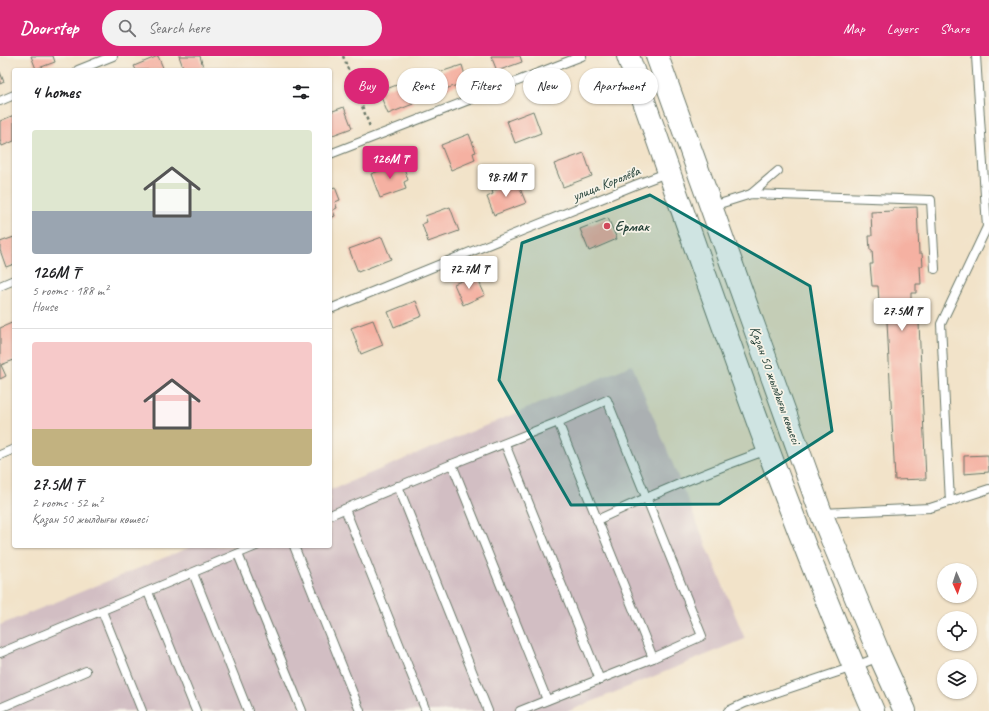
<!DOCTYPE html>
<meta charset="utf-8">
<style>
:root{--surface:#fff;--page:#f2f2f2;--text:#202124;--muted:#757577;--line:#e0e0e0;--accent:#db2777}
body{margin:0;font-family:Caveat,sans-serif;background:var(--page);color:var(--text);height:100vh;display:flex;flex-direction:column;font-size:15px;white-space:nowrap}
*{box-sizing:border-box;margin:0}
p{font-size:13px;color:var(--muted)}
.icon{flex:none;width:22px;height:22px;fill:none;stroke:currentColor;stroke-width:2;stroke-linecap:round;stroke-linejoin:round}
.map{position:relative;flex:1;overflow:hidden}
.sheet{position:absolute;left:12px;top:12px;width:320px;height:480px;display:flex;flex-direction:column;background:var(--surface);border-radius:4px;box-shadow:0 1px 3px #0004}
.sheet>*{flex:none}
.hud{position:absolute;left:344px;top:12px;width:380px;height:36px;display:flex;gap:8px}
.needle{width:26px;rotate:177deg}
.fabs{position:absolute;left:937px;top:507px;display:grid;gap:8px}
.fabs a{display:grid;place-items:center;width:40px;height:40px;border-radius:50%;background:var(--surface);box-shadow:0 1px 3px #0004;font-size:20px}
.price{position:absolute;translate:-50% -34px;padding:0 9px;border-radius:4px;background:#fff;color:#222;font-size:13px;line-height:26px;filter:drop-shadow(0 1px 2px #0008)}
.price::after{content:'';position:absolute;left:50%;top:24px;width:12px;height:9px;margin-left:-6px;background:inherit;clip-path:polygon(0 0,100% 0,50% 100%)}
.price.active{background:var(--accent);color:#fff}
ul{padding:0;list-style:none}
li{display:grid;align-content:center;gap:8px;height:212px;padding:0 20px}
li+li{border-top:1px solid var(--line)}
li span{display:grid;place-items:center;height:124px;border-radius:4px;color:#555}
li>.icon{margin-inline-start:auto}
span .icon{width:72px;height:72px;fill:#fffc;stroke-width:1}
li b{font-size:17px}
h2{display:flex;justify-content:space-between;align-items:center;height:48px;padding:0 20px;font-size:17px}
.pill{padding:0 14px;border-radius:18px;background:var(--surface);box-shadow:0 1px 3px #0004;font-size:14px;line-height:36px}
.pill.active{background:var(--accent);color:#fff}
header{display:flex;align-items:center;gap:24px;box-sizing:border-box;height:56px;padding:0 20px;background:var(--accent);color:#fff}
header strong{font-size:19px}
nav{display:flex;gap:22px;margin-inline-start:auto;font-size:14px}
.search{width:280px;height:36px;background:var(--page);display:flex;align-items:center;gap:10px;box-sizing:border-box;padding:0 14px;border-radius:22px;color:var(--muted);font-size:15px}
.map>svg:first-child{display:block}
.industrial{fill:#d2bec3}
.building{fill:#f5b1a2}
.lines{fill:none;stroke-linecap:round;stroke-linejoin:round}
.lane-casing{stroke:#697768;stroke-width:10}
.secondary-casing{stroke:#697768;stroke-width:24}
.path{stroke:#697768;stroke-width:2.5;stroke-dasharray:3 3;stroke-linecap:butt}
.lane{stroke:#fff;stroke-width:8}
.secondary{stroke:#fff;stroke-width:22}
.marked{fill:#0f766e;fill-opacity:0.2;stroke:#0f766e;stroke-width:3;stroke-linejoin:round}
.poi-dot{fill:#d1495b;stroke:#f7f3e8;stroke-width:1.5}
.labels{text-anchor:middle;stroke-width:3.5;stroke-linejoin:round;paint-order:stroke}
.street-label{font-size:14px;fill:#1f3d34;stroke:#f7f3e8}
.poi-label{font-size:14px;font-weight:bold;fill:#1f3d34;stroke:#f7f3e8;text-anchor:start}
</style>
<header>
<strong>Doorstep</strong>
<div class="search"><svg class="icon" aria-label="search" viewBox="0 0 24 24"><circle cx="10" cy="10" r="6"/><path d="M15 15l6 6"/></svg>Search here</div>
<nav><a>Map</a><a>Layers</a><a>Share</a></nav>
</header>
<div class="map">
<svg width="989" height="655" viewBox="0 0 989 655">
<rect width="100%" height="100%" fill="#f7f3e8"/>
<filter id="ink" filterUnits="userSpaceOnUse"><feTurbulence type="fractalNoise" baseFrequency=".025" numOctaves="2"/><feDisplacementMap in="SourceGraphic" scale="8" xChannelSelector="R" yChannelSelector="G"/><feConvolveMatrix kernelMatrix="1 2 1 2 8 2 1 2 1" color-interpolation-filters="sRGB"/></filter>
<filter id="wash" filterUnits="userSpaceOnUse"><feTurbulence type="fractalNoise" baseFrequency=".012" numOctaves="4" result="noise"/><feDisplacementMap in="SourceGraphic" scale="16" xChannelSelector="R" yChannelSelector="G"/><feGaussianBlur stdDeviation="0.9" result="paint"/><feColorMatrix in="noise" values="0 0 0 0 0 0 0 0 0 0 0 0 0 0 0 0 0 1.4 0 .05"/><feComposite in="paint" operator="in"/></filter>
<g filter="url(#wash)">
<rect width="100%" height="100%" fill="#f2e3c9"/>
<polygon class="industrial" points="632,309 745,583 569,655 0,655 0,569 193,490 330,490 330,434"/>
<g id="blocks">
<g class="building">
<polygon points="31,0 53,0 55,6 36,13"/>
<polygon points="158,0 164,14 136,14 134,10"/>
<polygon points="179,0 200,0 203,11 194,14 184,14"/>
<polygon points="491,0 520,0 522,6 497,15"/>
<polygon points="462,9 467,26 442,34 437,17"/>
<polygon points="0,16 4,26 0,28"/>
<polygon points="404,26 413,48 388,58 379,36"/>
<polygon points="344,51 352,72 330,80 330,56"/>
<polygon points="533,55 541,77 515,87 507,65"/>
<polygon points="14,59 14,85 2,90 0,84 0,65"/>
<polygon points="469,78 476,96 473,97 475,104 451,114 441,89"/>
<polygon points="584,97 592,120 563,131 554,108"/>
<polygon points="402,106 408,124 404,126 406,133 380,142 371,118"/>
<polygon points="517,125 526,147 494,159 487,141 493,138 492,135"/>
<polygon points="335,131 340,144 335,146 337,152 333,154 335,160 330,162 330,133"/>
<polygon points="450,151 459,175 428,186 422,168 427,166 425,160"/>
<polygon points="917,151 919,197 922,197 923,210 920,210 921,228 916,228 916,237 911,237 911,245 918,245 926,423 895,424 886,246 879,246 878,230 872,230 870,208 873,208 872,194 870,194 869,180 872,180 871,156 893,155 893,152"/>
<polygon points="608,162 617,183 589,195 580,173"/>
<polygon points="14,181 14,208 6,211 0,194 0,186"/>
<polygon points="382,181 391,203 358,216 349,193"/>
<polygon points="476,219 485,239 463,249 454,228"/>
<polygon points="416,245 422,260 394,271 388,256"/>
<polygon points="373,264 383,289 361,298 351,272"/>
<polygon points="14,266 14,304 1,309 6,320 0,323 0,272"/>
<polygon points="988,399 989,416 964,418 964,400"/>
</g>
</g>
</g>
<g filter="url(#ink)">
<use href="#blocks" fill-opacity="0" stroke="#697768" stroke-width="1"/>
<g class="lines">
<defs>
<g id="lane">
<polyline points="976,0 987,171"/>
<polyline points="78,14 113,0"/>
<polyline points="0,45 14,39"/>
<polyline points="330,98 582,0"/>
<polyline points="751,138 778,115"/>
<polyline points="713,150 751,138 931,144 935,213"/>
<polyline points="0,230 14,224"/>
<polyline points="330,253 635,129 669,116"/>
<polyline points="558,366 653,602"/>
<polyline points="505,388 600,624"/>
<polyline points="0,399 14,393"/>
<polyline points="452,408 547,644"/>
<polyline points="398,430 488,655"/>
<polyline points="950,446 941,268 987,171 989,171"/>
<polyline points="345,453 426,655"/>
<polyline points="822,457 930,452 989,433"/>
<polyline points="330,459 452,408 558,366 607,344 702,580 653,602 520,655"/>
<path d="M597,464C653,438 709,415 767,394"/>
<polyline points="294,490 360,655"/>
<polyline points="238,498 302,655"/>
<polyline points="193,517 248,655"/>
<polyline points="148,536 196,655"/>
<polyline points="102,555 142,655"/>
<polyline points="0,597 256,490"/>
<polyline points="0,652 86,615"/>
<polyline points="728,655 745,647 853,611 879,601"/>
</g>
<g id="secondary">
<path d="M628,0C706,219 779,441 873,655"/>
<polyline points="657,0 821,457 880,600 905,655"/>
</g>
</defs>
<use href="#lane" class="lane-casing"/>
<use href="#secondary" class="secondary-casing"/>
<polyline class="path" points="343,0 370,71"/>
<use href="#lane" class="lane"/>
<use href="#secondary" class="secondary"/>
</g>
</g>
<path class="marked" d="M650,139L810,230L832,375L719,448L571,449L499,324L522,187Z"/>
<circle class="poi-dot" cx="607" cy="170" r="4"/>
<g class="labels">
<g class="street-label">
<text transform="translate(606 127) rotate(-22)" y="5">улица Королёва</text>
<text transform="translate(776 329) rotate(70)" y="5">Қазан 50 жылдығы көшесі</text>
</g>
<g class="poi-label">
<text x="615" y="175">Ермак</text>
</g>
</g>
</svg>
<div class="fabs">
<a><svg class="needle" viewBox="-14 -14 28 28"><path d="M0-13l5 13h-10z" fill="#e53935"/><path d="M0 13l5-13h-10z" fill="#757577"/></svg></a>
<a><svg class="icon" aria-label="locate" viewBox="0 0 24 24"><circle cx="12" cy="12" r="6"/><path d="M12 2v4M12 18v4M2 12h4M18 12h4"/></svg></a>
<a><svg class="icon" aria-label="layers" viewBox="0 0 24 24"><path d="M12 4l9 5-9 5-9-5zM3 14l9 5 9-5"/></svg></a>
</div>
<b class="price active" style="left:390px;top:124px">126M ₸</b>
<b class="price" style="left:506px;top:142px">98.7M ₸</b>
<b class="price" style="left:469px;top:234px">72.7M ₸</b>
<b class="price" style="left:902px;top:276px">27.5M ₸</b>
<div class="hud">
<a class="pill active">Buy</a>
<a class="pill">Rent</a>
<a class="pill">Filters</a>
<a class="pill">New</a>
<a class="pill">Apartment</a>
</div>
<section class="sheet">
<h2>4 homes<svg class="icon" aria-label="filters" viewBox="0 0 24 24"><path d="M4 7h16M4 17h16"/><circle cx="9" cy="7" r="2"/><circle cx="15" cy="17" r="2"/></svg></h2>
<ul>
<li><span style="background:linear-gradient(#dfe7d0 65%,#9aa5b1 0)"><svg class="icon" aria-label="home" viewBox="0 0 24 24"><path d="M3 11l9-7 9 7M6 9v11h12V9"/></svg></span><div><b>126M ₸</b><p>5 rooms · 188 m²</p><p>House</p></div></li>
<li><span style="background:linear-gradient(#f6c9c9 70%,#c2b280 0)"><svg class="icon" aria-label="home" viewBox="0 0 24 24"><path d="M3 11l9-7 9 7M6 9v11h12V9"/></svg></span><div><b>27.5M ₸</b><p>2 rooms · 52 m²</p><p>Қазан 50 жылдығы көшесі</p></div></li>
</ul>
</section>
</div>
